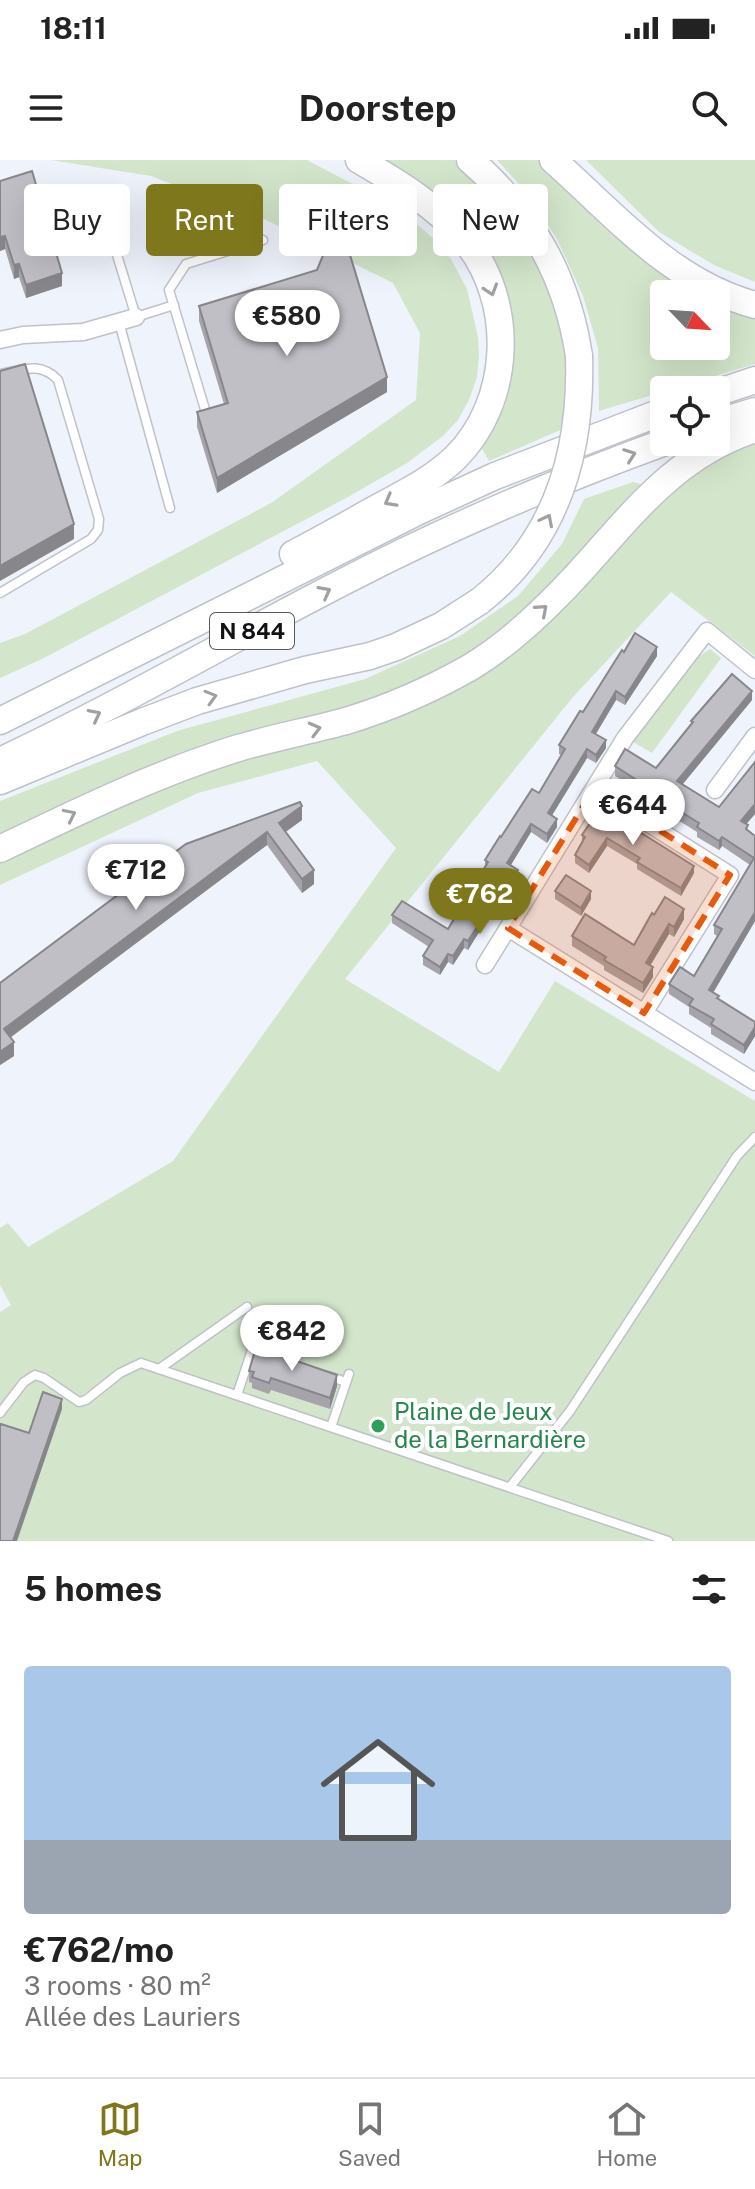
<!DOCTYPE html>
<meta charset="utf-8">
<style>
:root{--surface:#fff;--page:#f2f2f2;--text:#222;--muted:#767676;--line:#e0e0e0;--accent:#7f771c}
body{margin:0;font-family:"Public Sans",sans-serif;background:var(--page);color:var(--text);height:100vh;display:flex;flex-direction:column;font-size:30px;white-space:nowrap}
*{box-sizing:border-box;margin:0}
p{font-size:26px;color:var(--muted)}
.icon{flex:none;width:44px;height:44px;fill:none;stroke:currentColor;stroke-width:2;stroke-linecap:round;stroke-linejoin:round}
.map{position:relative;height:1381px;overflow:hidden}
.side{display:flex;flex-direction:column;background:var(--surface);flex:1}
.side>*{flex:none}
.guide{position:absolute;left:24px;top:24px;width:708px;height:72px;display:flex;gap:16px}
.needle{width:52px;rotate:115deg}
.controls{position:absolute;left:650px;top:120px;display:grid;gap:16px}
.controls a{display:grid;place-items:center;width:80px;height:80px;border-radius:8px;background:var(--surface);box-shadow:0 8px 32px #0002;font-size:40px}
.price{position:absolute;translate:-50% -68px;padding:0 18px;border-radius:28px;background:#fff;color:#222;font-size:26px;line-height:52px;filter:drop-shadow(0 2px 4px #0008)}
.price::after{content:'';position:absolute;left:50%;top:48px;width:24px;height:18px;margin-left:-12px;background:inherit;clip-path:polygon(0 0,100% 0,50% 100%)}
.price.selected{background:var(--accent);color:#fff}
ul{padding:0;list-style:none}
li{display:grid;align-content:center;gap:16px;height:424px;padding:0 24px}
li span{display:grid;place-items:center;height:248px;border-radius:8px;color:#555}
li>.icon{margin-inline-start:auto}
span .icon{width:144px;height:144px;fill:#fffc;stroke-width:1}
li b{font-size:34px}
h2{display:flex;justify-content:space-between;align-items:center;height:96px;padding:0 24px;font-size:34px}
.pill{padding:0 28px;border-radius:8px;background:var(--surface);box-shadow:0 8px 32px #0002;font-size:28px;line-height:72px}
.pill.selected{background:var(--accent);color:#fff}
.status{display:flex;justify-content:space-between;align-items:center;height:56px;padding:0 40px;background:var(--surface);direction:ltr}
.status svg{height:22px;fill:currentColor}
header{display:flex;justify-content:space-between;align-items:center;height:104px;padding:0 24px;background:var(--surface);font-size:36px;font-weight:700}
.tab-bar{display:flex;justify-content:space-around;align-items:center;height:112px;border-top:2px solid var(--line);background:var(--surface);font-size:22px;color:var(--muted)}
.tab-bar a{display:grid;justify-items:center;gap:4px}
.tab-bar .selected{color:var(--accent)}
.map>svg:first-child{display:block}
.green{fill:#d3e6cb}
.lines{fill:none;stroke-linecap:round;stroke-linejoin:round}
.service-casing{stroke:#bec2c9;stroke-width:11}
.minor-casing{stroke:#bec2c9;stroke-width:19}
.trunk-casing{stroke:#bec2c9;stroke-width:29}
.service{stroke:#fff;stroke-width:8}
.minor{stroke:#fff;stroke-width:16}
.trunk{stroke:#fff;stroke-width:26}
.trunk-bridge-casing{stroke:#bec2c9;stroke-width:29;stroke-linecap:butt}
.trunk-bridge{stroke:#fff;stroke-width:26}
.wall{fill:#a6a4aa}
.shaded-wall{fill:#87868b}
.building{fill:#c1bfc6;stroke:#87868b;stroke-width:2}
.oneway{stroke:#9fa0a1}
.marked{fill:#e8590c;fill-opacity:0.2;stroke:#e8590c;stroke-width:6;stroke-dasharray:16 10;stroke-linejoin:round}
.leisure-dot{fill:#2e9e5b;stroke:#fff;stroke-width:3}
.labels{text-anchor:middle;stroke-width:8;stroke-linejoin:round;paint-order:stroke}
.shield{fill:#fff;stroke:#58595a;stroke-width:2}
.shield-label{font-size:22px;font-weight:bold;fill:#101214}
.leisure-label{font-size:24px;fill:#27864d;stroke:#fff;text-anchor:start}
</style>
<div class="status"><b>18:11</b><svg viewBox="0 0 49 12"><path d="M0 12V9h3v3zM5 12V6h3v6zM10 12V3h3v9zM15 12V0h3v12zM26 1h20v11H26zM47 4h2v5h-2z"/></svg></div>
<header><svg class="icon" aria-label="menu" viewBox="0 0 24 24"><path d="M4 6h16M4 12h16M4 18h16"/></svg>Doorstep<svg class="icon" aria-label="search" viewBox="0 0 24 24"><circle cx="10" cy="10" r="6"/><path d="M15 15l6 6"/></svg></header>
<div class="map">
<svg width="755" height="1381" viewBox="0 0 755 1381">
<rect width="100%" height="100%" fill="#eff3fb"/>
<g class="green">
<polygon points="51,0 307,0 383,40 410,58 436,81 451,99 467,129 478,177 479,195 477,217 469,240 458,260 443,276 407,303 348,337 42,499 0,518 0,483 25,474 271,343 416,240 420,173 393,123 266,60 151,16"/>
<polygon points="376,0 454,0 468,10 518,69 551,133 570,195 565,268 489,301 479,283 501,126"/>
<polygon points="497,0 538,0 625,77 703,134 664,134 664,186 716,186 716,140 755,152 755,204 599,251 598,188 583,136 557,79 528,34"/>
<polygon points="586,0 755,0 755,122 714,105 659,72"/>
<polygon points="755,283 755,496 671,432 573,537 345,819 499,912 555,821 755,941 755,1381 0,1381 0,1152 11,1145 0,1125 0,1068 8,1063 28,1087 173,1001 396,688 317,601 198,633 0,725 0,641 177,571 365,519 460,476 518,436 562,384 584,339 633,322 668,332 707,304"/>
<polygon points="710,489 721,498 652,593 633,582 695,499"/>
</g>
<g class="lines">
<defs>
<g id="service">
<polyline points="61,62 103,49 136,157 174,145"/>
<polyline points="119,162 170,348"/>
<path d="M0,214C23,210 40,201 58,220L99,359L98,370L91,379L0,433"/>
<polyline points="207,256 169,130 186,104 263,80"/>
<polyline points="159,1209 247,1147"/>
<polyline points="328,1216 346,1222"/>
<polyline points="237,1235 252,1190 262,1194"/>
<polyline points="0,1253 24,1222 35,1215 44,1218 79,1242 86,1240 120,1213 141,1203 668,1381"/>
<polyline points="331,1267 349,1214"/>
<polyline points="510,1327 570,1251 737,996 755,977"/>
</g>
<g id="minor">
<polyline points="0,180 23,175 83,172 136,157"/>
<polyline points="755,510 707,471 625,578 508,768 755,922"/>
<polyline points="594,629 730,715 644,853"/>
<polyline points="715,630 755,576"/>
<polyline points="485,805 508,768"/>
</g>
<g id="trunk">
<path d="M470,0C531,53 567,116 579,196"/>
<path d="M553,0C615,55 672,123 755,145"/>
<polyline points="716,233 755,220"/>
<polyline points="716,263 755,251"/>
<path d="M293,394C322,379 350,363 379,347C405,333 433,319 455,298C512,242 516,142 465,80C437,46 397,22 359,0"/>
<polyline points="0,561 421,350 495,316 664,251"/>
<path d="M0,601C117,546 228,481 343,422C447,368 555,322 665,282"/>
<polyline points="0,621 142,562 197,541 305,510 370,496 396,487 441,466 480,441"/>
<path d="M0,689C77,652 153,615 235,589C271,578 309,571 346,561C389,548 430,530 469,508C513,482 553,442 587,404C638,347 679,294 755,269"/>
</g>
</defs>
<use href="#service" class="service-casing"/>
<use href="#minor" class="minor-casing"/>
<use href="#trunk" class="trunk-casing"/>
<use href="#service" class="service"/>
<use href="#minor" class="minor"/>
<use href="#trunk" class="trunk"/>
<defs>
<path id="trunk-bridge" d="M480,441C557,380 582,291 579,196"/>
</defs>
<use href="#trunk-bridge" class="trunk-bridge-casing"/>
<use href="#trunk-bridge" class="trunk-bridge"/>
</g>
<g class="wall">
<polygon points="0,21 62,126 26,138 19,117 14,119 5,89 0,91"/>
<polygon points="199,146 387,232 217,333 197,267 197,252 224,244 199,161"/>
<polygon points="624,492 657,496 625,545 616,540 596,574 606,588 596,603 587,598 552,655 557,667 547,683 531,672 511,705 518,718 506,737 502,735 468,790 464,788 453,805 448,802 440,815 423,805 423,796 429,787 392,763 392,755 448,769 485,707 485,700 501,677 539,633 562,595 559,594 559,585"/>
<polygon points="752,540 682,625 719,647 755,602 755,654 746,664 748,671 755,676 755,761 713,832 719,839 755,862 755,876 744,894 711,874 711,868 689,854 689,847 669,834 669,824 694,816 717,776 714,774 714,765 750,705 722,686 719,690 697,677 697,672 633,632 633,627 615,616 615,606 656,608 691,565 691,561"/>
<polygon points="302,660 286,672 314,724 302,733 267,685 10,878 14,896 0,905 0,823 186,684"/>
<polygon points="622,661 694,713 681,736 637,709 637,704 607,686 589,713 575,703 575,695 582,683 582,675 596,662"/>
<polygon points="555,731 591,739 581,756 555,739"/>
<polygon points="654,755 684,759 674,777 669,774 650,805 653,817 643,833 604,810 604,806 572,786 572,776 634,785"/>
<polygon points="249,1211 337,1226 330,1249 271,1230 269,1234 252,1228 252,1223 249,1222"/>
</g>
<g class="shaded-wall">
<polygon points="5,76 5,89 0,91 0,77"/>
<polygon points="19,104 19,117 14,119 14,105"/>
<polygon points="62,113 62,126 26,138 26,125"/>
<polygon points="387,217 387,232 217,333 217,318"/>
<polygon points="74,364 74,379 0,421 0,406"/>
<polygon points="657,487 657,496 625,545 625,537"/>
<polygon points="616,531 616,540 592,580 592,572"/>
<polygon points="752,531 752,540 677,631 677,621"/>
<polygon points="606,580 606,588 596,603 596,595"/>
<polygon points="587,589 587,598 548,662 548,653"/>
<polygon points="755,644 755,654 741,670 741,661"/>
<polygon points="302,646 302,660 279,676 279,663"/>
<polygon points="557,659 557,667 547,683 547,674"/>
<polygon points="531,664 531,672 507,711 507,703"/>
<polygon points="267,672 267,685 4,882 4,869"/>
<polygon points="722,677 722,686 719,690 719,681"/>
<polygon points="607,678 607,686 589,713 589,705"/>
<polygon points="694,706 694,713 681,736 681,728"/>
<polygon points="314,710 314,724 302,733 302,719"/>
<polygon points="518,710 518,718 506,737 506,729"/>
<polygon points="502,727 502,735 468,790 468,781"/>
<polygon points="591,731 591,739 581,756 581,748"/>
<polygon points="684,749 684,759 674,777 674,767"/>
<polygon points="755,752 755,761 709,840 709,830"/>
<polygon points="669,764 669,774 646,813 646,803"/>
<polygon points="464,779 464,788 453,805 453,796"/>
<polygon points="448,794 448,802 440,815 440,807"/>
<polygon points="653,807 653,817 643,833 643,823"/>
<polygon points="755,867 755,876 744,894 744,885"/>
<polygon points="14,882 14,896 0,905 0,892"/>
<polygon points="337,1215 337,1226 330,1249 330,1238"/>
<polygon points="62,1239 62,1249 17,1381 13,1381"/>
</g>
<g class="building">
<polygon points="32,11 62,113 26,125 19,104 14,105 5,76 0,77 0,21"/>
<polygon points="328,83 350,95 387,217 217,318 197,252 228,243 199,146 317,110"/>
<polygon points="25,204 74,364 0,406 0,211"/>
<polygon points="635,473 657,487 625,537 616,531 592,572 606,580 596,595 587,589 548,653 557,659 547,674 531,664 507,703 518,710 506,729 502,727 468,781 464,779 453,796 448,794 440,807 423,796 433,780 392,755 402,741 448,769 488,702 485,700 500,676 501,677 532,629 539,633 565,589 559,585 580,551 583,552 622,490 624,492"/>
<polygon points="732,514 752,531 677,621 719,647 755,602 755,644 741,661 748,665 746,669 755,676 755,752 709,830 719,836 717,838 755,862 755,867 744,885 711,864 714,859 689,845 693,839 669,824 680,807 694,816 722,769 714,765 754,698 722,677 719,681 697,667 699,663 633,622 635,619 615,606 625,589 656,608 693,562 691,561"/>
<polygon points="300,642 302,646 279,663 314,710 302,719 267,672 4,869 14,882 0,892 0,823 186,684"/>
<polygon points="607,644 622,654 619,659 694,706 681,728 637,702 640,698 607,678 589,705 575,695 585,677 582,675 592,660 596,662"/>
<polygon points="566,715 591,731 581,748 555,731"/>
<polygon points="665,737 684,749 674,767 669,764 646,803 653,807 643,823 604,800 606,797 572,776 585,754 634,785 652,753 654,755"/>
<polygon points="256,1187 337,1215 330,1238 271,1218 269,1223 252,1217 254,1212 249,1211"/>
<polygon points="43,1232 62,1239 13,1381 0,1381 0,1267 1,1264 29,1273"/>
</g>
<defs><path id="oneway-chevron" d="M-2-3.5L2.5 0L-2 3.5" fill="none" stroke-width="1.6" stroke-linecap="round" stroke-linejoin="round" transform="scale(2)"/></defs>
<g class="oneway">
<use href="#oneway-chevron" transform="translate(491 130) rotate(72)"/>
<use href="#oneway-chevron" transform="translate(630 295) rotate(-20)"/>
<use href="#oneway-chevron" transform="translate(390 341) rotate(151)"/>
<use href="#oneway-chevron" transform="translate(547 360) rotate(-63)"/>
<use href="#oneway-chevron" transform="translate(325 432) rotate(-28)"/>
<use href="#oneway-chevron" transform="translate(542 450) rotate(-41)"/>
<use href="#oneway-chevron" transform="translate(211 537) rotate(-16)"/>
<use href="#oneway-chevron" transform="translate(95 555) rotate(-27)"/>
<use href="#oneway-chevron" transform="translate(315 569) rotate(-15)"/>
<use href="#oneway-chevron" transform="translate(70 655) rotate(-26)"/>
</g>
<path class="marked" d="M594,629L730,715L644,853L508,768Z"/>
<circle class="leisure-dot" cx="378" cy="1266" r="8"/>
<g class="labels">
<rect class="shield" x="210" y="453" width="84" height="36" rx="6"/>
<g class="shield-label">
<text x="252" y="479">N 844</text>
</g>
<g class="leisure-label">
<text x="394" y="1260">Plaine de Jeux<tspan x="394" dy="28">de la Bernardière</tspan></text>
</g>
</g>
</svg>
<div class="controls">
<a><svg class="needle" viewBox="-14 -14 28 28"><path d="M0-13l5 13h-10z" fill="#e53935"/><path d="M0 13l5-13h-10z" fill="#767676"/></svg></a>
<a><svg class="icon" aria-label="locate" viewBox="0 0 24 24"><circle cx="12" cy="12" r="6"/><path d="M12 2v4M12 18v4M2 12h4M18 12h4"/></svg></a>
</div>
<b class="price" style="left:287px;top:198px">€580</b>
<b class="price" style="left:633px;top:687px">€644</b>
<b class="price" style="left:136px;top:752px">€712</b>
<b class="price selected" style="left:480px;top:776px">€762</b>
<b class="price" style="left:292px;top:1213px">€842</b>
<div class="guide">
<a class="pill">Buy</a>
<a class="pill selected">Rent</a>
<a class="pill">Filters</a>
<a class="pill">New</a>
</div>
</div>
<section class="side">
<h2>5 homes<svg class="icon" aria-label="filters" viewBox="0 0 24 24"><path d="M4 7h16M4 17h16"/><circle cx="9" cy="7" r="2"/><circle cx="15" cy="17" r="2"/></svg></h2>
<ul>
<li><span style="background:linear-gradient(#a9c7e8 70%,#9aa5b1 0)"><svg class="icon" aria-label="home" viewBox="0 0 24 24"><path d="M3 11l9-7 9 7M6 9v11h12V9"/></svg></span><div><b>€762/mo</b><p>3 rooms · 80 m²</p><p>Allée des Lauriers</p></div></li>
</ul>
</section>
<nav class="tab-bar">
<a class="selected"><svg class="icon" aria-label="map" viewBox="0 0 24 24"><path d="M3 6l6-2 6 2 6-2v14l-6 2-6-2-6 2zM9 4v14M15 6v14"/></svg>Map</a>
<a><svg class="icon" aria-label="saved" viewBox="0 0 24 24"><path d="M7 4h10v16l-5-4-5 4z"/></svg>Saved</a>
<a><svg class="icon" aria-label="home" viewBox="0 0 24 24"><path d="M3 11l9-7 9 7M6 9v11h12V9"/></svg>Home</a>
</nav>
